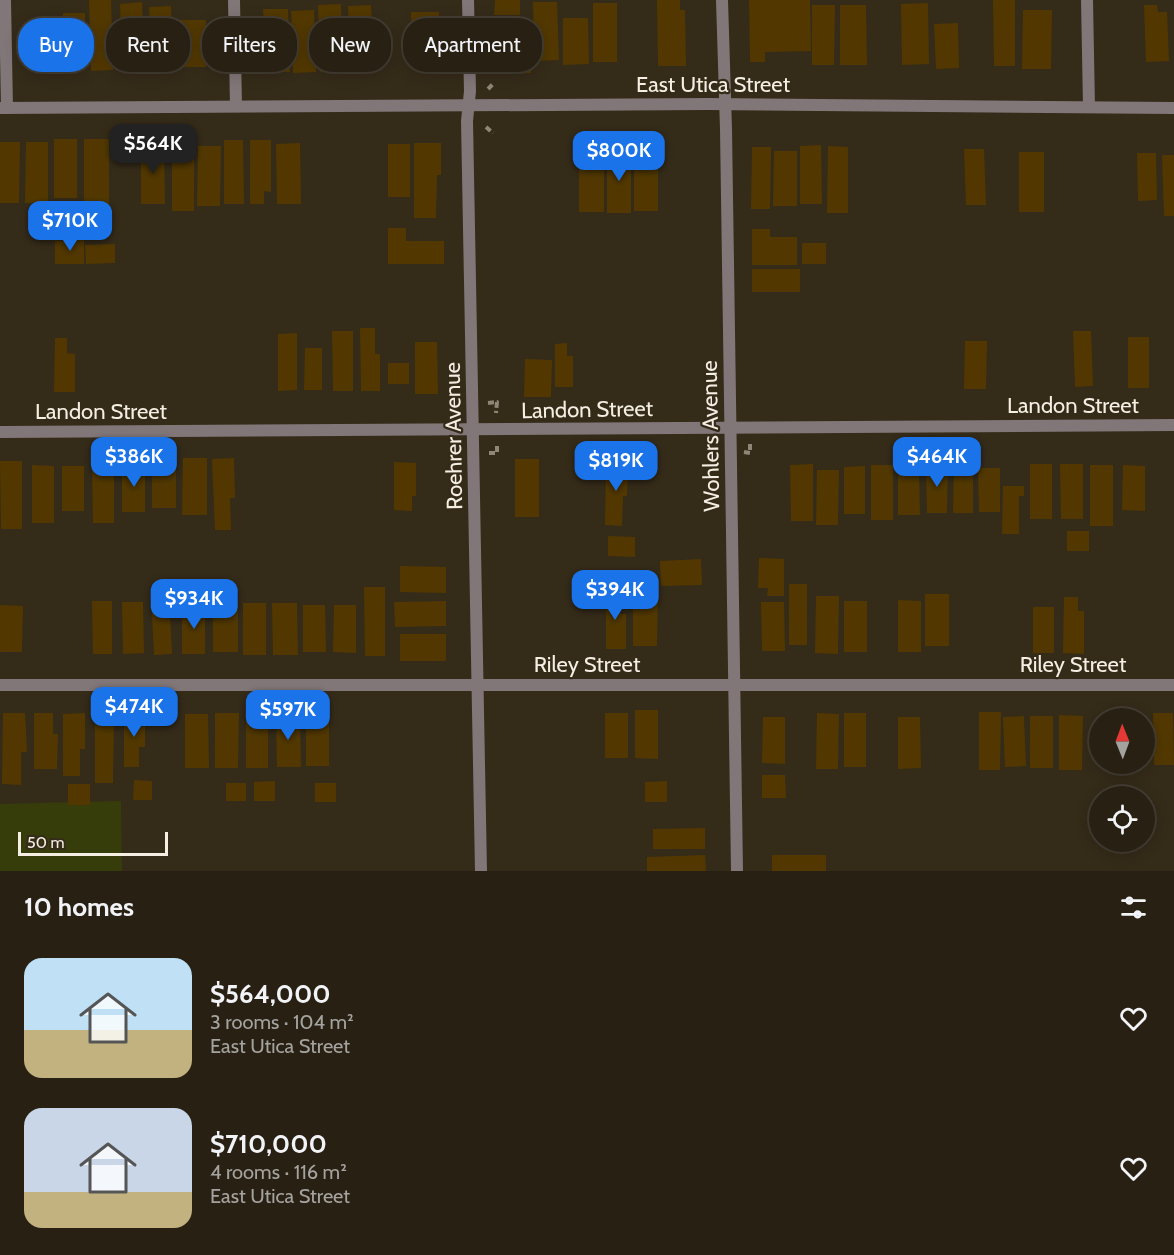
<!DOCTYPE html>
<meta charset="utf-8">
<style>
:root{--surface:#282013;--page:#30281c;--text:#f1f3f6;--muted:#a5a3a0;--line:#443e33;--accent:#1a73e8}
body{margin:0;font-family:Cabin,sans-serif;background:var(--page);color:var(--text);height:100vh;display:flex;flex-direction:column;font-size:22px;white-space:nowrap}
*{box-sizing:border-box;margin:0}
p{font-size:20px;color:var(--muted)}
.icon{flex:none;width:33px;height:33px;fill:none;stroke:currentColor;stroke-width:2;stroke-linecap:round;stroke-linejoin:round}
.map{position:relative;height:871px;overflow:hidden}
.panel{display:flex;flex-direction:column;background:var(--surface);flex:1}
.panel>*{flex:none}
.banner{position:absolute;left:18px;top:18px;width:600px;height:54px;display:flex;gap:12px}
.needle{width:39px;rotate:359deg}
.fabs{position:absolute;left:1089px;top:708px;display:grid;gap:12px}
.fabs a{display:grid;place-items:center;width:66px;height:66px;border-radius:50%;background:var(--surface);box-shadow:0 3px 15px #0003,0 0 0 2px var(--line);font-size:30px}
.scale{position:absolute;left:18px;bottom:15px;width:150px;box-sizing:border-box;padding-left:6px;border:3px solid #f4eee3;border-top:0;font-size:16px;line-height:21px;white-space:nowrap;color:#f4eee3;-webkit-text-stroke:4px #352b19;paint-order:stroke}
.price{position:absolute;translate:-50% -51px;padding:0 14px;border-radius:12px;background:var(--accent);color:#fff;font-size:20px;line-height:39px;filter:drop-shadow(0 2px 3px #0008)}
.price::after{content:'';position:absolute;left:50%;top:36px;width:18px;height:14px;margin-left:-9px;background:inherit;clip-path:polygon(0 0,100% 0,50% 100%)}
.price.selected{background:#222;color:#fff}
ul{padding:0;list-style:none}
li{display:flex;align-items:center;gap:18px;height:150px;padding:0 24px}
li span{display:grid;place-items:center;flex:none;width:168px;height:120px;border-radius:18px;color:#555}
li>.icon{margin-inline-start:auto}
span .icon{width:72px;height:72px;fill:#fffc;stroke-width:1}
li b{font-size:26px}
h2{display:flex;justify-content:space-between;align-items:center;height:72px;padding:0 24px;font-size:26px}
.chip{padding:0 21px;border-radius:24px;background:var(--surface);box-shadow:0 3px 15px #0003,0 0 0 2px var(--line);font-size:21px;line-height:54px}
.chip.selected{background:var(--accent);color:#fff}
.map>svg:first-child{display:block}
.green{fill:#363d0b}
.building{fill:#523800}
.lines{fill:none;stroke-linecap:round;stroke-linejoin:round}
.path{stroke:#8e8677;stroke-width:4;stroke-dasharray:6 3;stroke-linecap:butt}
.minor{stroke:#827778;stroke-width:12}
.tertiary{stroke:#827778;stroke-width:12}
.labels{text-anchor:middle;stroke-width:4.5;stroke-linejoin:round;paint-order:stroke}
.street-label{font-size:22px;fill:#f4eee3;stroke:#352b19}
</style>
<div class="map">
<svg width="1174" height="871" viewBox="0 0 1174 871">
<rect width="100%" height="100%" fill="#352b19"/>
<polygon class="green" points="121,801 122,871 0,871 0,804"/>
<g class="building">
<polygon points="89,0 111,0 113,70 91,71"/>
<polygon points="495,0 520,0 520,15 494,15"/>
<polygon points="657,0 680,0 680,10 685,10 686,66 658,66"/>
<polygon points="749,0 810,0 811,51 765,52 765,62 750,62"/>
<polygon points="993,0 1015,0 1015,66 994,66"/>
<polygon points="142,2 145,69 122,70 120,4"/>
<polygon points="533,2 557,2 559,60 534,61"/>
<rect x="593" y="3" width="24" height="59"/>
<polygon points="928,3 929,64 902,65 901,4"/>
<polygon points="341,4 343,71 320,72 318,5"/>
<polygon points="371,5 374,70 350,72 348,6"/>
<polygon points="812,5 835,5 834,65 812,65"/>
<polygon points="840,5 866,5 867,65 840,65"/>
<polygon points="1144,5 1157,5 1158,12 1167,12 1169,61 1146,62"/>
<polygon points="171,6 173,68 151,68 149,7"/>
<polygon points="263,9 288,9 290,72 265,72"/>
<polygon points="314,10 316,72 293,73 291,11"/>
<polygon points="1023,10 1052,10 1051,69 1022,69"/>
<rect x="411" y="12" width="28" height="57"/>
<rect x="63" y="13" width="22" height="56"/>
<polygon points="563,18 588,18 589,64 563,65"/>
<rect x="179" y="20" width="27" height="47"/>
<polygon points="530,20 531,73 498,74 496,21"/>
<polygon points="958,23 959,68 936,69 934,24"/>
<rect x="54" y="139" width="23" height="59"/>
<polygon points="84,139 109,139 109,206 84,205"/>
<rect x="172" y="139" width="22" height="72"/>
<polygon points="224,140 243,140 244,204 224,204"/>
<polygon points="250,140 271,140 271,192 264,191 264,204 250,204"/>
<polygon points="0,142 20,142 19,203 0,203"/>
<polygon points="26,142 48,142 48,203 25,203"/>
<polygon points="300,143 301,204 277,204 276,144"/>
<polygon points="414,143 441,143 441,175 437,175 436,218 414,218"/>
<rect x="388" y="144" width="22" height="53"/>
<polygon points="141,145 164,145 165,204 141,204"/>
<polygon points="821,145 822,204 800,204 800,146"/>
<polygon points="198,146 221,146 220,206 197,206"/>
<polygon points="658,146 658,211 634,211 634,147"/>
<polygon points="828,146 848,147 848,213 827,213"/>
<polygon points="752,147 771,147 770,209 751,209"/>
<rect x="579" y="149" width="25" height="63"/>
<polygon points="964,149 984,149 986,205 966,205"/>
<rect x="607" y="151" width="24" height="62"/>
<polygon points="774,151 797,151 797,206 773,206"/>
<rect x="1019" y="152" width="25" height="60"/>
<polygon points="1137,153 1156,153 1157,200 1138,201"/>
<polygon points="1162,155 1174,155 1174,216 1164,216"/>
<polygon points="388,228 406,228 406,241 444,241 444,264 388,264"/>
<polygon points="752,229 770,229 770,237 797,237 797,265 752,265"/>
<polygon points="84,240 84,264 55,264 55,241"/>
<rect x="802" y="243" width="24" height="21"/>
<polygon points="115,244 115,263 86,264 85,245"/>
<rect x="752" y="269" width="48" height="23"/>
<polygon points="360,328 375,328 375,354 380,354 380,391 361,391"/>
<polygon points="332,331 353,331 353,391 333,391"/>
<polygon points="1073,331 1091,331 1093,386 1075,387"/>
<polygon points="297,333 297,390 278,391 278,334"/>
<rect x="1128" y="337" width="21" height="51"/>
<polygon points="55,338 67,338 67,353 75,354 75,392 54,392"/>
<polygon points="965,341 987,341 986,389 964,389"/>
<polygon points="415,342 437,342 438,394 415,394"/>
<polygon points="567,343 567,356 573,356 573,387 555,387 555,344"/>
<polygon points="305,348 322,348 322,390 304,390"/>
<polygon points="525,359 552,360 551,397 524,397"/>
<rect x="388" y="363" width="21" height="21"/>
<polygon points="183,458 207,458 207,515 182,515"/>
<polygon points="234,458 235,498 230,498 231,530 215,530 212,459"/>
<rect x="152" y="459" width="24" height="49"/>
<rect x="515" y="459" width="24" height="58"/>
<polygon points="0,461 22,461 22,529 1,529"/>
<polygon points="92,461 114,461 114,523 93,523"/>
<polygon points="394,462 416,463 416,496 412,496 412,511 394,510"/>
<polygon points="606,462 628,462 627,496 623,496 622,526 605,525"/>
<rect x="122" y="464" width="23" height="48"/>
<polygon points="813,464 813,521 791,521 790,465"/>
<polygon points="926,464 948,464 947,513 927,513"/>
<rect x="1030" y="464" width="22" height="55"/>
<polygon points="1060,464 1083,464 1083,519 1061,519"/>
<polygon points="32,465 54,466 54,523 32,523"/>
<rect x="871" y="465" width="22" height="55"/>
<polygon points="954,465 973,465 973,513 953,513"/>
<rect x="1090" y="465" width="23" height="61"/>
<polygon points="1123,465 1145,466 1145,511 1122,510"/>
<rect x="62" y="466" width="22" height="45"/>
<polygon points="865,466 865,514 844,514 844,467"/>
<polygon points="978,468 1000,468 1000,512 979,512"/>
<polygon points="898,469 919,469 920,515 898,515"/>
<polygon points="817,470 839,470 838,525 816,525"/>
<polygon points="1003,486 1024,486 1024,496 1019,496 1019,534 1002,534"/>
<rect x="1067" y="531" width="22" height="20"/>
<polygon points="608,536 635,537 635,557 608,556"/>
<polygon points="759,558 784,559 784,596 767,596 768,588 758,588"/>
<polygon points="701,559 702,585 661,586 660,561"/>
<polygon points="400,566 446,567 446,593 400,592"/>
<rect x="789" y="584" width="18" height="61"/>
<polygon points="633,585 647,585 647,593 658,593 657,646 633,646"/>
<polygon points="364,587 385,587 385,656 365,656"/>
<polygon points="606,587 620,587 620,614 626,614 626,649 606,649"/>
<polygon points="169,593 172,654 154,655 151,594"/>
<rect x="925" y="594" width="24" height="52"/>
<polygon points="816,596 839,596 838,654 815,653"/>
<polygon points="1064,597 1078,597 1078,611 1084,611 1084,654 1063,653"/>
<polygon points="898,600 921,601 921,652 898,652"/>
<polygon points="92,601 112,601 112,654 93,654"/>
<rect x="213" y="601" width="25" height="51"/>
<polygon points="446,601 446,626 395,627 394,602"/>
<rect x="844" y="601" width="23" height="51"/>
<polygon points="122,602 143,602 144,653 123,654"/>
<polygon points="761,602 784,602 785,651 762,651"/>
<rect x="243" y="603" width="23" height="52"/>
<polygon points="272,603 297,603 298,655 273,655"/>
<polygon points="0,605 23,606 22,652 0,652"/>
<polygon points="303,605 325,605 326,652 303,652"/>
<polygon points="334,605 356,605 356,653 333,652"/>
<rect x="182" y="607" width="23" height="47"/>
<rect x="1033" y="607" width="21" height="46"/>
<rect x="400" y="634" width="46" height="27"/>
<polygon points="635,710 658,710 658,759 635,758"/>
<polygon points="979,712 1001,712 1000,770 979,770"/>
<polygon points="3,713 25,713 27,752 21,752 21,785 2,784"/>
<polygon points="34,713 53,713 53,734 58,734 57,769 34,769"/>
<polygon points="85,713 85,749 80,749 80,776 63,776 63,714"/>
<polygon points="124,713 145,713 145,747 139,747 139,767 124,767"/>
<polygon points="215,713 239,713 238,768 215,768"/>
<rect x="605" y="713" width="23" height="45"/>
<polygon points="817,713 839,714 838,769 816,769"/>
<rect x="844" y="713" width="22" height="54"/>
<polygon points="1153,713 1173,713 1174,765 1154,765"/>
<polygon points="95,714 114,714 113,783 95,783"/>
<polygon points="185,714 208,714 209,768 185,768"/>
<rect x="246" y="715" width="22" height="53"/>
<polygon points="276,715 300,715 301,767 277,767"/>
<rect x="306" y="715" width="23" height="51"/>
<polygon points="1059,715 1083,716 1082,770 1059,770"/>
<polygon points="1024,716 1026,766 1005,767 1003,717"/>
<rect x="1030" y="716" width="23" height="52"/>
<polygon points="763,717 785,717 785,764 762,763"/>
<polygon points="898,717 920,717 921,768 898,769"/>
<polygon points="762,775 785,775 786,798 762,798"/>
<polygon points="134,780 152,781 152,800 133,800"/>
<polygon points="275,781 275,801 254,801 254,782"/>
<polygon points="667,781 667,802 645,802 645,782"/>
<rect x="226" y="783" width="20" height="18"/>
<rect x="315" y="783" width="21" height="19"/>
<rect x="68" y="784" width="22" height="21"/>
<polygon points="705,828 705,849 653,849 653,829"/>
<polygon points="705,855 706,871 647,871 647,857"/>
<rect x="772" y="855" width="54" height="16"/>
</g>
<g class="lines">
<g class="path">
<polyline points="488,89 493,84"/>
<polyline points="486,127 493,133"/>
<polyline points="488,403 497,402 496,413"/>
<polyline points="710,414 710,404 716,404"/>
<polyline points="710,443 710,452 717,452"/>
<polyline points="744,452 750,453 750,442"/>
<polyline points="489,453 497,453 497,444"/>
</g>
<g class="minor">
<polyline points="5,0 7,108"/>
<polyline points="234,0 236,106"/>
<polyline points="468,0 470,91 467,121 481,871"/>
<polyline points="722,0 726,129 737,871"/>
<polyline points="1087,0 1089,107"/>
<polyline points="0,432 1174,425"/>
<polyline points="0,685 1174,685"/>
</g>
<polyline class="tertiary" points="0,108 708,104 1174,108"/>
</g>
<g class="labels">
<g class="street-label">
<text x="713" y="92">East Utica Street</text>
<text x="1073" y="413">Landon Street</text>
<text transform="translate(587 409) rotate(-1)" y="8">Landon Street</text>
<text x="101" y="419">Landon Street</text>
<text transform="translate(453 436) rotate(-91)" y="8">Roehrer Avenue</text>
<text transform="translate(710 436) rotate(-91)" y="8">Wohlers Avenue</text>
<text x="587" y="672">Riley Street</text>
<text x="1073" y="672">Riley Street</text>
</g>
</g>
</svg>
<div class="fabs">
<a><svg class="needle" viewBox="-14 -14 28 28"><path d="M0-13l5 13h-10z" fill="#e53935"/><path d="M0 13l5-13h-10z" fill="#a5a3a0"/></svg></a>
<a><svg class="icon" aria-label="locate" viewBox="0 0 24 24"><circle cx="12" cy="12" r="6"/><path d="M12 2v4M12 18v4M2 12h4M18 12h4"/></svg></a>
</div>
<div class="scale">50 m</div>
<b class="price selected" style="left:153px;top:175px">$564K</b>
<b class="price" style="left:619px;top:182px">$800K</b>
<b class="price" style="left:70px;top:252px">$710K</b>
<b class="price" style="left:134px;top:488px">$386K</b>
<b class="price" style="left:937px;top:488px">$464K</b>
<b class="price" style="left:616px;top:492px">$819K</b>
<b class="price" style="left:615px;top:621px">$394K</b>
<b class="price" style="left:194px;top:630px">$934K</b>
<b class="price" style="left:134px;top:738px">$474K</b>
<b class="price" style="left:288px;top:741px">$597K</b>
<div class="banner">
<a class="chip selected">Buy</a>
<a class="chip">Rent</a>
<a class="chip">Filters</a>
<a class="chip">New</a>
<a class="chip">Apartment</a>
</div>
</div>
<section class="panel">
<h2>10 homes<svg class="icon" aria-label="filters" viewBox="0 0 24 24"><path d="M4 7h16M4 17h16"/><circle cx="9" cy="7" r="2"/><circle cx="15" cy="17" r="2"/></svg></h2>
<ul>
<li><span style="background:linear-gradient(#bfe0f5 60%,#c2b280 0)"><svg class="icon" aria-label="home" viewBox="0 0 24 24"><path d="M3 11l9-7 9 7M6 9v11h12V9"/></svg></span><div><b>$564,000</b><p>3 rooms · 104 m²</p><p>East Utica Street</p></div><svg class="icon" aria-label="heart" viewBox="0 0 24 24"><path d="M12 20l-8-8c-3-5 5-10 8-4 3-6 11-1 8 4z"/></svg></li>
<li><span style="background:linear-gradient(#c9d6e8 70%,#c2b280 0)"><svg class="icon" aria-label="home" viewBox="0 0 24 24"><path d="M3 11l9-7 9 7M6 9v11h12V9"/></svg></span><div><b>$710,000</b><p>4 rooms · 116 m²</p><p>East Utica Street</p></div><svg class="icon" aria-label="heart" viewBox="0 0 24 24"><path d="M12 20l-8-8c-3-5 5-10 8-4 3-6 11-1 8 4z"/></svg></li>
</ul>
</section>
